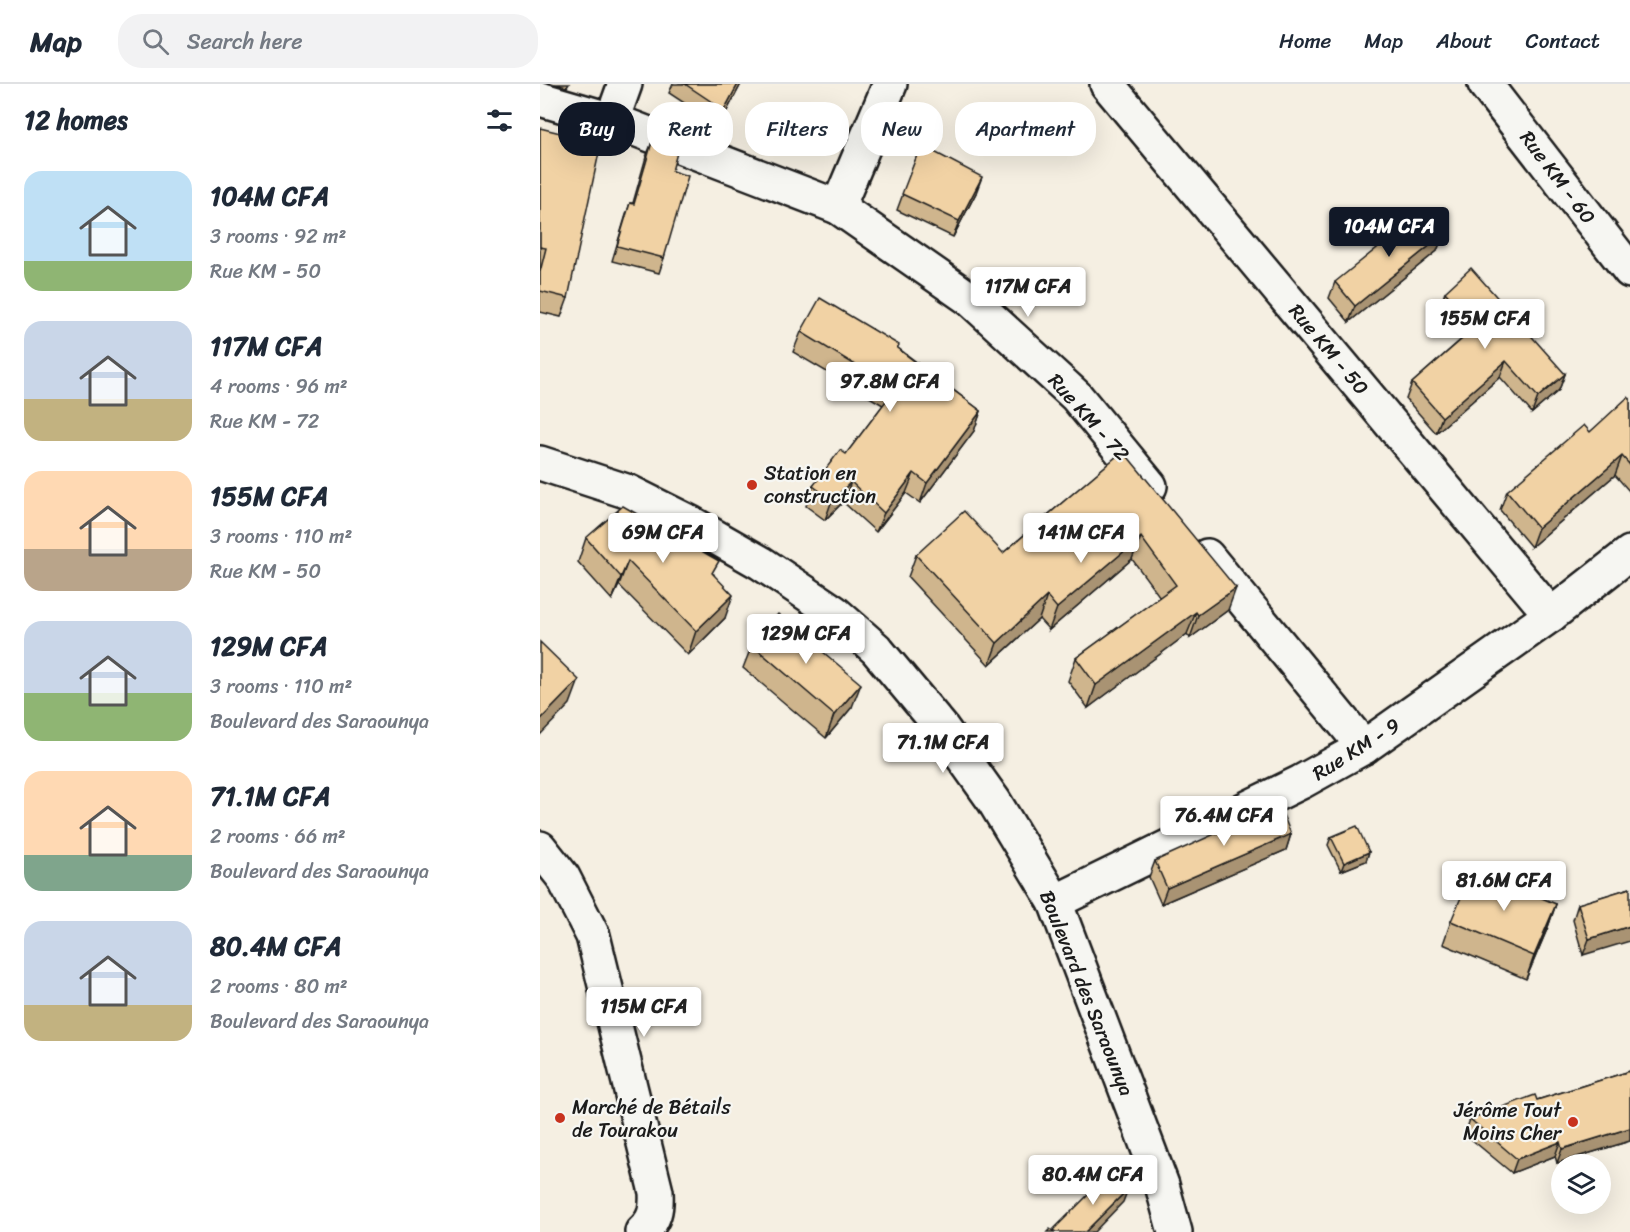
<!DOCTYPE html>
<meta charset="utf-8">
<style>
:root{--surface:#fff;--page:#f2f2f3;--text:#1f2937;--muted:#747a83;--line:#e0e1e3;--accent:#111827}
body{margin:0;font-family:Sriracha,sans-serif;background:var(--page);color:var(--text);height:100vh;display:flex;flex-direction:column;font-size:22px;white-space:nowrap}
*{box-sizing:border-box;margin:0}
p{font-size:20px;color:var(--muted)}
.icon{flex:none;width:33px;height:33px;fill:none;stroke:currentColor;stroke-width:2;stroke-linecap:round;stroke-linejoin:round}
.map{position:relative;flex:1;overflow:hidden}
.sheet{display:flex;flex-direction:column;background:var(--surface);width:540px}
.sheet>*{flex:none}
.top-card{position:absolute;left:18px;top:18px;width:570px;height:54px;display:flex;gap:12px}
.fabs{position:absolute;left:1011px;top:1070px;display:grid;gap:12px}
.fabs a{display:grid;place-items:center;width:60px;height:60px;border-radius:50%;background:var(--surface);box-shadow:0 6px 24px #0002;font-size:30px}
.price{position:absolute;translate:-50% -51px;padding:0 14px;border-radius:6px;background:#fff;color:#222;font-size:20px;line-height:39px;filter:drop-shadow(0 2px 3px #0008)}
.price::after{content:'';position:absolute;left:50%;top:36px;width:18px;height:14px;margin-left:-9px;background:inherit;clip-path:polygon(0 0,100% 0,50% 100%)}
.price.on{background:var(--accent);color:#fff}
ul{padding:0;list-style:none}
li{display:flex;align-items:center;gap:18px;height:150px;padding:0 24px}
li span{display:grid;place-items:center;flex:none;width:168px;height:120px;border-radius:18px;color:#555}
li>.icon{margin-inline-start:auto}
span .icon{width:72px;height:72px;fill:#fffc;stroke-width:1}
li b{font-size:26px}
h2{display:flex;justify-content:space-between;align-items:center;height:72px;padding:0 24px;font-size:26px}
.tag{padding:0 21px;border-radius:24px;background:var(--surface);box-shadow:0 6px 24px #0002;font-size:21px;line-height:54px}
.tag.on{background:var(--accent);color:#fff}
header{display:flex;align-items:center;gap:36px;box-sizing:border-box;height:84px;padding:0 30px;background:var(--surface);border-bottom:2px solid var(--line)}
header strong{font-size:28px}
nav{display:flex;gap:33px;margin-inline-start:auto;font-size:21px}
.search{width:420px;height:54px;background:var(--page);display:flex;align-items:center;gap:15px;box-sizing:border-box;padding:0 21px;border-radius:24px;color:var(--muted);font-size:22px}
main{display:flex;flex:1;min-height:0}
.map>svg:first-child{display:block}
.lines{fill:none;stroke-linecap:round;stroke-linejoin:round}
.minor-casing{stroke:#1c1c1c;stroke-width:38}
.secondary-casing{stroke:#1c1c1c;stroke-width:38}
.minor{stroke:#f6f6f2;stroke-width:33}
.secondary{stroke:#f6f6f2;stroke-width:33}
.wall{fill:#cfb58d;stroke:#1c1c1c;stroke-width:1.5}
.shaded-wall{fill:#a99373;stroke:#1c1c1c;stroke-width:1.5}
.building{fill:#f1d2a4;stroke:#1c1c1c;stroke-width:1.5}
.poi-dot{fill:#c8321e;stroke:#f6f6f2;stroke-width:2}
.labels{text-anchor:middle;stroke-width:4.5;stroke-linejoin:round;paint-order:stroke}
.street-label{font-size:20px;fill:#1c1c1c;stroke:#f6f6f2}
.poi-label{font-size:20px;fill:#1c1c1c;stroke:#f6f6f2;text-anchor:start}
</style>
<header>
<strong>Map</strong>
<div class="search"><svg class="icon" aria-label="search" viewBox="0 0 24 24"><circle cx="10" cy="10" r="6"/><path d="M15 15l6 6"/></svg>Search here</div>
<nav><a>Home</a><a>Map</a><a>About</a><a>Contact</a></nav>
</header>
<main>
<section class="sheet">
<h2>12 homes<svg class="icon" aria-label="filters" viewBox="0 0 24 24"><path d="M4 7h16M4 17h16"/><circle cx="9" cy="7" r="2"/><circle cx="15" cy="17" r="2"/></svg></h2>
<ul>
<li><span style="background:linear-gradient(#bfe0f5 75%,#8fb573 0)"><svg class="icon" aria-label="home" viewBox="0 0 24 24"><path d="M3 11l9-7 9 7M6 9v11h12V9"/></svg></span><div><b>104M CFA</b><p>3 rooms · 92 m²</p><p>Rue KM - 50</p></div></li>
<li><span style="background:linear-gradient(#c9d6e8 65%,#c2b280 0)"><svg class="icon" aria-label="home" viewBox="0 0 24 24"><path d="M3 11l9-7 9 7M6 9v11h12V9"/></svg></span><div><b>117M CFA</b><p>4 rooms · 96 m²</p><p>Rue KM - 72</p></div></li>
<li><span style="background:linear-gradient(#ffd9b3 65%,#b9a48a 0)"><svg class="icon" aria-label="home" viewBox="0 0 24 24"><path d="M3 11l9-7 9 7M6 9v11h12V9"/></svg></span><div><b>155M CFA</b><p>3 rooms · 110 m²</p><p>Rue KM - 50</p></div></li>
<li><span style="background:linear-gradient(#c9d6e8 60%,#8fb573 0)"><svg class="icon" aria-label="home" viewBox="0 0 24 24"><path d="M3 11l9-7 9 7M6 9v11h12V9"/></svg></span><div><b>129M CFA</b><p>3 rooms · 110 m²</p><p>Boulevard des Saraounya</p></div></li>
<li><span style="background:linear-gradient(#ffd9b3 70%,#7fa58c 0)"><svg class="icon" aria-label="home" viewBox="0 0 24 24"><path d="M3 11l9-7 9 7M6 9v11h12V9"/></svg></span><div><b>71.1M CFA</b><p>2 rooms · 66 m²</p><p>Boulevard des Saraounya</p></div></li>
<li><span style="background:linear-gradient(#c9d6e8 70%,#c2b280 0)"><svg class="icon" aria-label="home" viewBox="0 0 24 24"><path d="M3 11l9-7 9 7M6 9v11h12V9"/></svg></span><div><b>80.4M CFA</b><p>2 rooms · 80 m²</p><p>Boulevard des Saraounya</p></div></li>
</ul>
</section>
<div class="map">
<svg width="1090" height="1148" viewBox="0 0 1090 1148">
<rect width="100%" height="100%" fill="#f5efe2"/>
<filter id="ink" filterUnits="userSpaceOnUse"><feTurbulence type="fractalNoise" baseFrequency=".0167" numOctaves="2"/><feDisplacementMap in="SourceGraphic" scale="12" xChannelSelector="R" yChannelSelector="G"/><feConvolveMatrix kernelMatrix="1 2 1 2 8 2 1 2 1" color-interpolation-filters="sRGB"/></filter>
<g filter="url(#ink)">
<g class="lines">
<defs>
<g id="minor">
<polyline points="567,0 1011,531"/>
<polyline points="945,0 1090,187"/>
<polyline points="0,15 72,36 298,123 430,215 536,312 610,402"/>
<polyline points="72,36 85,0"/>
<polyline points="298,123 350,0"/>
<polyline points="667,472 824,663"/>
<path d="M0,764L23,793L53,852L116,1108C117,1125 115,1136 102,1148"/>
<polyline points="515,818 761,698 824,663 1011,531 1090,469"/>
</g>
<polyline id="secondary" points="0,379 89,408 151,439 221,479 294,528 336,565 402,644 454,717 515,818 622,1101 635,1148"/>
</defs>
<use href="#minor" class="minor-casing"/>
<use href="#secondary" class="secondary-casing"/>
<use href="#minor" class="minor"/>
<use href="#secondary" class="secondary"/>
</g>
<g class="wall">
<polygon points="14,0 29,0 27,3"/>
<polygon points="133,0 201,0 179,42 129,9"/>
<polygon points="0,44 28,214 21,233 0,228"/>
<polygon points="112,58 132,87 124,174 119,189 72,177 85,134 90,119 93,119 106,73"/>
<polygon points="381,61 436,109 413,153 357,126"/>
<polygon points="903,151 897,167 809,238 789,214 795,198"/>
<polygon points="905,208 1025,290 1019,306 992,329 960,293 896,349 866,315 872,299 925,252 900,224"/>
<polygon points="261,248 358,264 441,327 434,347 380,419 366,409 336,448 303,418 285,436 266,422 273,402 306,370 343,321 253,268"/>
<polygon points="1090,315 1090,408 1075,391 991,463 960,426 967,407 1050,348"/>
<polygon points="583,367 688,526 650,554 647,550 548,624 528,597 536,574 620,513 592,475 509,546 499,535 449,581 368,493 376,471 463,469"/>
<polygon points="46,454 174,490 185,534 148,571 79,501 72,516 38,478"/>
<polygon points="212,561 312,623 286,654 203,584"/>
<polygon points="751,750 746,766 621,820 609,793 615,777"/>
<polygon points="791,753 829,768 826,777 801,787 788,761"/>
<polygon points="1090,804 1043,871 1033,836 1038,820"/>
<polygon points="1016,820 1008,843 986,895 903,860 911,837"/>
<polygon points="1090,987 1090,1057 1017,1079 1015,1072 972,1089 925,1050 930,1035 997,1016"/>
</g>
<g class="shaded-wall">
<polygon points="198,0 201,0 179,42 184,26"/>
<polygon points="442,93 436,109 413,153 419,137"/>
<polygon points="903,151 897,167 809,238 815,222"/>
<polygon points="966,277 960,293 896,349 902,333"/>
<polygon points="1025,290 1019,306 992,329 998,313"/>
<polygon points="441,327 434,347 380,419 387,399"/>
<polygon points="1082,372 1075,391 991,463 998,444"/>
<polygon points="374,389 366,409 336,448 344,429"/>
<polygon points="311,398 303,418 285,436 292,416"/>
<polygon points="601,453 592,475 509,546 517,524"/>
<polygon points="88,477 79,501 72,516 81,493"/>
<polygon points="696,504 688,526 650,554 658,531"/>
<polygon points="193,511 185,534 148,571 156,547"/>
<polygon points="507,512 499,535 449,581 457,559"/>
<polygon points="656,528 647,550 548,624 556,601"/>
<polygon points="39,596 30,620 0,651 0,636"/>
<polygon points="321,600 312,623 286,654 294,631"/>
<polygon points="751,750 746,766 621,820 627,804"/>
<polygon points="829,768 826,777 801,787 804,779"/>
<polygon points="1016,820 1008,843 986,895 994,872"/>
<polygon points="1090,842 1090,857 1043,871 1049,855"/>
<polygon points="1090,1044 1090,1057 1017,1079 1022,1065"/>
<polygon points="1020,1058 1015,1072 972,1089 977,1075"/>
<polygon points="588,1105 583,1118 554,1148 545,1148"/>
</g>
<g class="building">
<polygon points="145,0 198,0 184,26"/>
<polygon points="0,44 61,59 28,214 0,207 0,188 6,164 0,163"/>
<polygon points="112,58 138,65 132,87 148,92 124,174 77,162 90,119 94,120"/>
<polygon points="381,61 442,93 419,137 362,110"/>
<polygon points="883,127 903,151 815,222 795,198"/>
<polygon points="931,184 1025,290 998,313 966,277 902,333 872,299 937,242 905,208"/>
<polygon points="280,214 359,261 357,264 441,327 387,399 374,389 344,429 311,398 292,416 273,402 300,366 306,370 355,305 261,248"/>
<polygon points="1088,313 1090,315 1090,381 1082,372 998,444 967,407 1044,341 1050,348"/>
<polygon points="583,367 696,504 658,531 656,528 556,601 536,574 636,501 601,453 517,524 507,512 457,559 376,471 424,427 463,469"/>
<polygon points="83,422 179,477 172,489 193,511 156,547 88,477 81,493 46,454"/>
<polygon points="238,530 321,600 294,631 212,561"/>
<polygon points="0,558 39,596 0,636"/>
<polygon points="739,721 751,750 627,804 615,777"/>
<polygon points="817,742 829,768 804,779 791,753"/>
<polygon points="933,785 1016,820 994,872 911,837"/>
<polygon points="1090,804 1090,842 1049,855 1038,820"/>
<polygon points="1090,987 1090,1044 1022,1065 1020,1058 977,1075 930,1035 995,1011 997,1016"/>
<polygon points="571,1088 588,1105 545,1148 516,1148 513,1146"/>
<polygon points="510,1145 514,1148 507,1148"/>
</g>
</g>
<g class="poi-dot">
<circle cx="212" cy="401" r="6"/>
<circle cx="20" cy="1034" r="6"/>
<circle cx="1033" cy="1038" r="6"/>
</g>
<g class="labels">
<g class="street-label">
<text transform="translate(1018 93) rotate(53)" y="7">Rue KM - 60</text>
<text transform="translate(789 265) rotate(50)" y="7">Rue KM - 50</text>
<text transform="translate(549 333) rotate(48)" y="7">Rue KM - 72</text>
<text transform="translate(816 665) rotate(-32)" y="7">Rue KM - 9</text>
<text transform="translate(547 909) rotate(68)" y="7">Boulevard des Saraounya</text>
</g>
<g class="poi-label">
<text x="224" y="396">Station en<tspan x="224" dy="23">construction</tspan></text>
<text x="32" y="1030">Marché de Bétails<tspan x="32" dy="23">de Tourakou</tspan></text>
<text x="1021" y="1033" text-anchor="end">Jérôme Tout<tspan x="1021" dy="23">Moins Cher</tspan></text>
</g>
</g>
</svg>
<div class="fabs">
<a><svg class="icon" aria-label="layers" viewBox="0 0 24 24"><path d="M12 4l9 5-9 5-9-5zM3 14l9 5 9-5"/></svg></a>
</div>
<b class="price on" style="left:849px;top:174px">104M CFA</b>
<b class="price" style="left:488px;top:234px">117M CFA</b>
<b class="price" style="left:945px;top:266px">155M CFA</b>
<b class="price" style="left:350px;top:329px">97.8M CFA</b>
<b class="price" style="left:123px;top:480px">69M CFA</b>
<b class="price" style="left:541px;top:480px">141M CFA</b>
<b class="price" style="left:266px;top:581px">129M CFA</b>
<b class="price" style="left:403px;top:690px">71.1M CFA</b>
<b class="price" style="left:684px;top:763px">76.4M CFA</b>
<b class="price" style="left:964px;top:828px">81.6M CFA</b>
<b class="price" style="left:104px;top:954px">115M CFA</b>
<b class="price" style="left:553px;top:1122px">80.4M CFA</b>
<div class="top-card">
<a class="tag on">Buy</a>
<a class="tag">Rent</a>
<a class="tag">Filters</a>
<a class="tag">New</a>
<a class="tag">Apartment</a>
</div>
</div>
</main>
